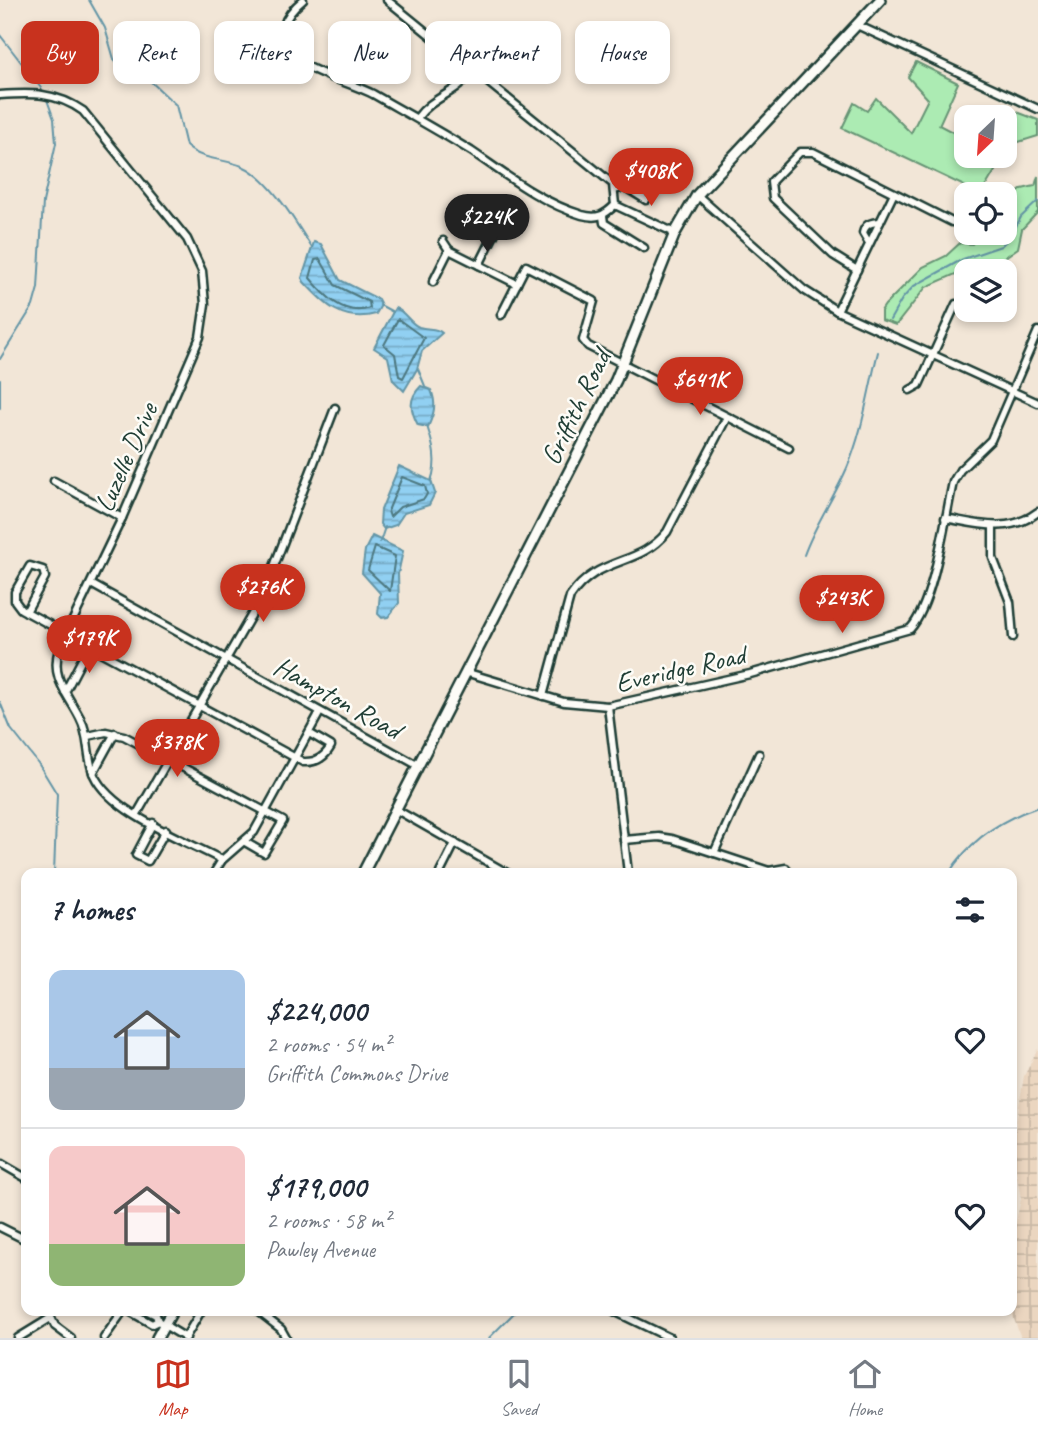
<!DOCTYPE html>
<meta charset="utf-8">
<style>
:root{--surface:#fff;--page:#f6f6f7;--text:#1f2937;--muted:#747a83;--line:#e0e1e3;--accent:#c8321e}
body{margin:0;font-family:Caveat,sans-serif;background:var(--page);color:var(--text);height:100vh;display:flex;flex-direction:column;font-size:26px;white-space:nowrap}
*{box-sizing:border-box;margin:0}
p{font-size:23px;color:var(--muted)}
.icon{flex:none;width:38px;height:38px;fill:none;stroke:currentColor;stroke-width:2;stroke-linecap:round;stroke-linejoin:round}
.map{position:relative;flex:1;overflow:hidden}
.panel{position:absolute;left:21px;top:868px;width:996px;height:448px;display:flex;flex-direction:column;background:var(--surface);border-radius:14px;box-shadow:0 4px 10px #0003}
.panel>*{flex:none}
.banner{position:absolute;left:21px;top:21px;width:998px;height:63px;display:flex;gap:14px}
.needle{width:46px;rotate:205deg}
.controls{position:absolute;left:954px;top:105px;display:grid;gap:14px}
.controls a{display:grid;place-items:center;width:63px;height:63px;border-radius:14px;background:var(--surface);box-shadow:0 4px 10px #0003;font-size:35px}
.price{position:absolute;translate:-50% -60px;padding:0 16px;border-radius:24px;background:var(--accent);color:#fff;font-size:23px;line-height:46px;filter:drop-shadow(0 2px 4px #0008)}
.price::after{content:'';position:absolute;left:50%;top:42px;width:21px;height:16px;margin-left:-10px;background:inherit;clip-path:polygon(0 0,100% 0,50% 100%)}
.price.selected{background:#222;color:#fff}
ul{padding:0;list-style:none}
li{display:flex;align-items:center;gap:21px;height:175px;padding:0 28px}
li+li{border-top:2px solid var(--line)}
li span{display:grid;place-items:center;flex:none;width:196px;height:140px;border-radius:14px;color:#555}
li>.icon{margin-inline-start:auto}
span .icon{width:84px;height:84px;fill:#fffc;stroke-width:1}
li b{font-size:30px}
h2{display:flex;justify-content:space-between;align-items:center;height:84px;padding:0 28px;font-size:30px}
.tag{padding:0 24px;border-radius:14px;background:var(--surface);box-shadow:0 4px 10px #0003;font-size:24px;line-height:63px}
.tag.selected{background:var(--accent);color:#fff}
.tab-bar{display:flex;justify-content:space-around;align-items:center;height:98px;border-top:2px solid var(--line);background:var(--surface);font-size:19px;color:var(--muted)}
.tab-bar a{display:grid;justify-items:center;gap:4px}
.tab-bar .selected{color:var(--accent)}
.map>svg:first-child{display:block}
.industrial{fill:url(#industrial-grid)}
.grass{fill:#acebb3;stroke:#669474;stroke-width:2}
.water{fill:url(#water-rules);stroke:#6395a6;stroke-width:2}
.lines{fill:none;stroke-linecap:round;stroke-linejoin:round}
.shore{stroke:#4d7880;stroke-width:2}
.stream{stroke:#6395a6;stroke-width:2}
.street-casing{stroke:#1f3d34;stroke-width:11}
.secondary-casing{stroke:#1f3d34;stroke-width:14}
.street{stroke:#fdfcf7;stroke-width:6}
.secondary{stroke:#fdfcf7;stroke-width:9}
.labels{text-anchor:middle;stroke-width:5;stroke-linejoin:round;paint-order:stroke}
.street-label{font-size:28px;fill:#1f3d34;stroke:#fdfcf7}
</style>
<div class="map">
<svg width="1038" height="1338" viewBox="0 0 1038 1338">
<defs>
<pattern id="industrial-grid" width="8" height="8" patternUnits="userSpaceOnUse" patternTransform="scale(1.75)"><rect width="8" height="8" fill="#ebd6c0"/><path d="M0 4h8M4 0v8" fill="none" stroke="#c9b9a6"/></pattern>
<pattern id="water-rules" width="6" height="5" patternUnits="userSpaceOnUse" patternTransform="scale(1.75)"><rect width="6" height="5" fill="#91d0f2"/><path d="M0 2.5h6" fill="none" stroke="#76aac5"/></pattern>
</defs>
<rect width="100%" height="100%" fill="#f2e6d7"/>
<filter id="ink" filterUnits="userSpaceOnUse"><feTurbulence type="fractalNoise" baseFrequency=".0143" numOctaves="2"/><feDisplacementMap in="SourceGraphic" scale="14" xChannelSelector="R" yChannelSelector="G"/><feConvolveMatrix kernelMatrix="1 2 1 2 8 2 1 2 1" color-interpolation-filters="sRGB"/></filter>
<g filter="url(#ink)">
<polygon class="industrial" points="1038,1049 1038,1338 1021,1338 1011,1311 1012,1239 1021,1199 1012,1148 1024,1076"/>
<g class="grass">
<polygon points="916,62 958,83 939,125 966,139 966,156 988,166 994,156 1004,156 981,194 842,128 854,103 867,111 876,98 911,133 928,99 908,77"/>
<polygon points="1017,112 1038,120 1038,136 1012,144 1004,156 1005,135"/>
<polygon points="1038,176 1038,212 1022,229 1018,248 998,262 965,267 958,273 926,287 896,325 881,320 881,311 885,305 923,267 946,256 960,243 972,244 980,233 1004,233 1005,204 1022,189 1035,186"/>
</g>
<g class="water">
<path d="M314,242L321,244L340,280L378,299L381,305L376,314C343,323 325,305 304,282L302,278Z"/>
<path d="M395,308C405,311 409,323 419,327C429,330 436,327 442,333L422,351L417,369L404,391L393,380L388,357L374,348Z"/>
<path d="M421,386L431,390C437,404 434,414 428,427L418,425C410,410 408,399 421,386Z"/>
<polygon points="399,466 431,481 435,493 429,505 404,513 396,525 384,529 380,524 381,510"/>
<polygon points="372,536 403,551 398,574 399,603 388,617 382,618 378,614 380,593 362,573 365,550"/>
</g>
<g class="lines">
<g class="shore">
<path d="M320,259L335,285L369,302L370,308C344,317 325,296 310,278L315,260Z"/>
<polygon points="398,319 424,338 403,378 399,376 395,354 384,345"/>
<polygon points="402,477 425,486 427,494 424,499 400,507 390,517 388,511"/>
<polygon points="375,547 395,556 390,591 368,570"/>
</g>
<g class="stream">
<path d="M89,0L105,28L114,59L121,66L147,78L176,105L186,146C202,161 223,158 242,166C269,177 296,222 312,248"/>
<polyline points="0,35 44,92"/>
<polyline points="380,305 393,312"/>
<polyline points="890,320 902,299 914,286 963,259 1001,246 1011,236 1021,217 1038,201"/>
<polyline points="0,359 33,306 38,288 43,202 56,143 54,119 46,97"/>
<polyline points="418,369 425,386"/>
<polyline points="0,379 0,408"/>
<path d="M427,426C433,444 438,462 431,481"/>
<polyline points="380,542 385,527"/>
<path d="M804,555C815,524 834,498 847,468C863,431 868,391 878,352"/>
<polyline points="0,702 11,729 38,763 57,794 54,873"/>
<path d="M949,873C970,840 1002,819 1038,807"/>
<polyline points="489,1338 516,1311"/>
</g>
<defs>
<g id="street">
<path d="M303,0C285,15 274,34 292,55C307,72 352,83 373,94C406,113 439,131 471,151C505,174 541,203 582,215C597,219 604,216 615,205L613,184L387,0"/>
<polyline points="857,25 1038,109"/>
<path d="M0,95C32,93 56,92 83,111L187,239L202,271L205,304L200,337L122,518L59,649C50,678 68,694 80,718C90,736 86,756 94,775C111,813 185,840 222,860"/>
<path d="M417,118C433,96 455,95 473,71"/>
<polyline points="614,190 625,187 646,200"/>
<polyline points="697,195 804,290 837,311 1038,403"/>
<polyline points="615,205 675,233"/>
<polyline points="603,216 604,223 644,248"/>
<polyline points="443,241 449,250 517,284"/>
<path d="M869,243L863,233C865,224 871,222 880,222"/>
<polyline points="479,265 497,229"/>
<polyline points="857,270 833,255 773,198 771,182 800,152 813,152 952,222"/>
<polyline points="433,282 449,250"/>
<polyline points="837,311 894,193"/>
<polyline points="501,315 526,266 594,301 583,340 588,346 789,448"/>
<polyline points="910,390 919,385 956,304"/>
<polyline points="54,481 122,518"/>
<path d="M945,518C978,524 1009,534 1038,512"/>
<polyline points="993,526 993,558 1010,602 1013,637"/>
<polyline points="91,584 417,765"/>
<path d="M26,612L45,577L43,570L30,566L15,592V601L21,609L303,762C316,763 325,757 331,746L309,733"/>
<path d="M465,672L564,702L608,706L750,674L910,629C934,603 945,519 953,482L960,470L991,440L1038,331"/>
<polyline points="65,692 89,646"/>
<path d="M543,696L570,597C598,555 638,568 667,532L727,417"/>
<polyline points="608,706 628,873"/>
<polyline points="88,736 106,732 124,736 283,821 264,853 245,842"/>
<polyline points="93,773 115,733"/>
<polyline points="395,809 507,873"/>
<polyline points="137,814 263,595 335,408"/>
<polyline points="153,823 136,855 148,861 166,830"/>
<polyline points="624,840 659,837 672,839 769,871 786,868"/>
<polyline points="714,853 759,754"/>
<polyline points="214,873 222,860 254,832 320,712"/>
<polyline points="440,873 455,843"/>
<polyline points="0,1163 26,1178"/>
<polyline points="0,1227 26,1240"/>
<polyline points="48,1311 55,1326 71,1338"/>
<polyline points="129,1311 152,1324 158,1321"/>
<polyline points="148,1311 156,1315 158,1321 186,1338"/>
<polyline points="258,1311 281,1329 286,1338"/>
<polyline points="614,1311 670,1338"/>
<polyline points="18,1338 49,1319"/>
<polyline points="104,1338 123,1311"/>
<polyline points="185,1338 201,1311"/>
</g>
<g id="secondary">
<polyline points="363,873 616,380 675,233 697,195 880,0"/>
<polyline points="157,1338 172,1311"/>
</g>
</defs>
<use href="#street" class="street-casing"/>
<use href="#secondary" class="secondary-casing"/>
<use href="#street" class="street"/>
<use href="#secondary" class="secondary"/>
</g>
</g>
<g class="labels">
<g class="street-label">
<text transform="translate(575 407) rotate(-64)" y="10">Griffith Road</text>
<text transform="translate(125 457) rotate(-66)" y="10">Luzelle Drive</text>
<text transform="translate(680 668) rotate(-13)" y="10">Everidge Road</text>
<text transform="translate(338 697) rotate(29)" y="10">Hampton Road</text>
</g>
</g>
</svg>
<div class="controls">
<a><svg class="needle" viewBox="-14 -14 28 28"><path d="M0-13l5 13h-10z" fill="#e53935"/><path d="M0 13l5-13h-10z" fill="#747a83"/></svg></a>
<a><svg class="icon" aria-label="locate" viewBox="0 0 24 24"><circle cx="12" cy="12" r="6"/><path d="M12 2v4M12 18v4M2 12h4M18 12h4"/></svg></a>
<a><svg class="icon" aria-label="layers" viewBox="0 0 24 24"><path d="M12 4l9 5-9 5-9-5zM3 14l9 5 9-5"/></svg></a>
</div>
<b class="price" style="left:651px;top:208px">$408K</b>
<b class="price selected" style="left:487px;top:254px">$224K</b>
<b class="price" style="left:700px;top:417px">$641K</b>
<b class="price" style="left:263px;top:624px">$276K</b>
<b class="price" style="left:842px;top:635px">$243K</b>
<b class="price" style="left:89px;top:675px">$179K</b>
<b class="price" style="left:177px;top:779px">$378K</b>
<div class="banner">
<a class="tag selected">Buy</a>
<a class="tag">Rent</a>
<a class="tag">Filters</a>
<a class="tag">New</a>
<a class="tag">Apartment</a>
<a class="tag">House</a>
</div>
<section class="panel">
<h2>7 homes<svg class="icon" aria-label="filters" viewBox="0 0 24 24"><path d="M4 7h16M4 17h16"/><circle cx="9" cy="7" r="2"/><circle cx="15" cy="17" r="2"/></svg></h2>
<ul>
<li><span style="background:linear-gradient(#a9c7e8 70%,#9aa5b1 0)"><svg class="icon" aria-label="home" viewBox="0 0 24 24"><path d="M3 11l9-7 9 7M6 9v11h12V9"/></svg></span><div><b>$224,000</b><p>2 rooms · 54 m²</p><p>Griffith Commons Drive</p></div><svg class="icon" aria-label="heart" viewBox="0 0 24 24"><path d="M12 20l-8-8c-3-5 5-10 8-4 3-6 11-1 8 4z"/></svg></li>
<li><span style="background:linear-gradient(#f6c9c9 70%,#8fb573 0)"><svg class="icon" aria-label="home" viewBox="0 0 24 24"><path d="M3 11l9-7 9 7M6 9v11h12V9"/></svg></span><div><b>$179,000</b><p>2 rooms · 58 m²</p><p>Pawley Avenue</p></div><svg class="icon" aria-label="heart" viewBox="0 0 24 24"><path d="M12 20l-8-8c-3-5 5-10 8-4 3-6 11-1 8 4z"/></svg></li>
</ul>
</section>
</div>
<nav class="tab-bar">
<a class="selected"><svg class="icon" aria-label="map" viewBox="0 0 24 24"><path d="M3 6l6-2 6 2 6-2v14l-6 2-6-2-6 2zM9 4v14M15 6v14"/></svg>Map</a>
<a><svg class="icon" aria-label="saved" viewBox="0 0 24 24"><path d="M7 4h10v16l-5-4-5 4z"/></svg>Saved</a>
<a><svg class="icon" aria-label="home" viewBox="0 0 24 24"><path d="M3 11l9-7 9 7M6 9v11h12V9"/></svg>Home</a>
</nav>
